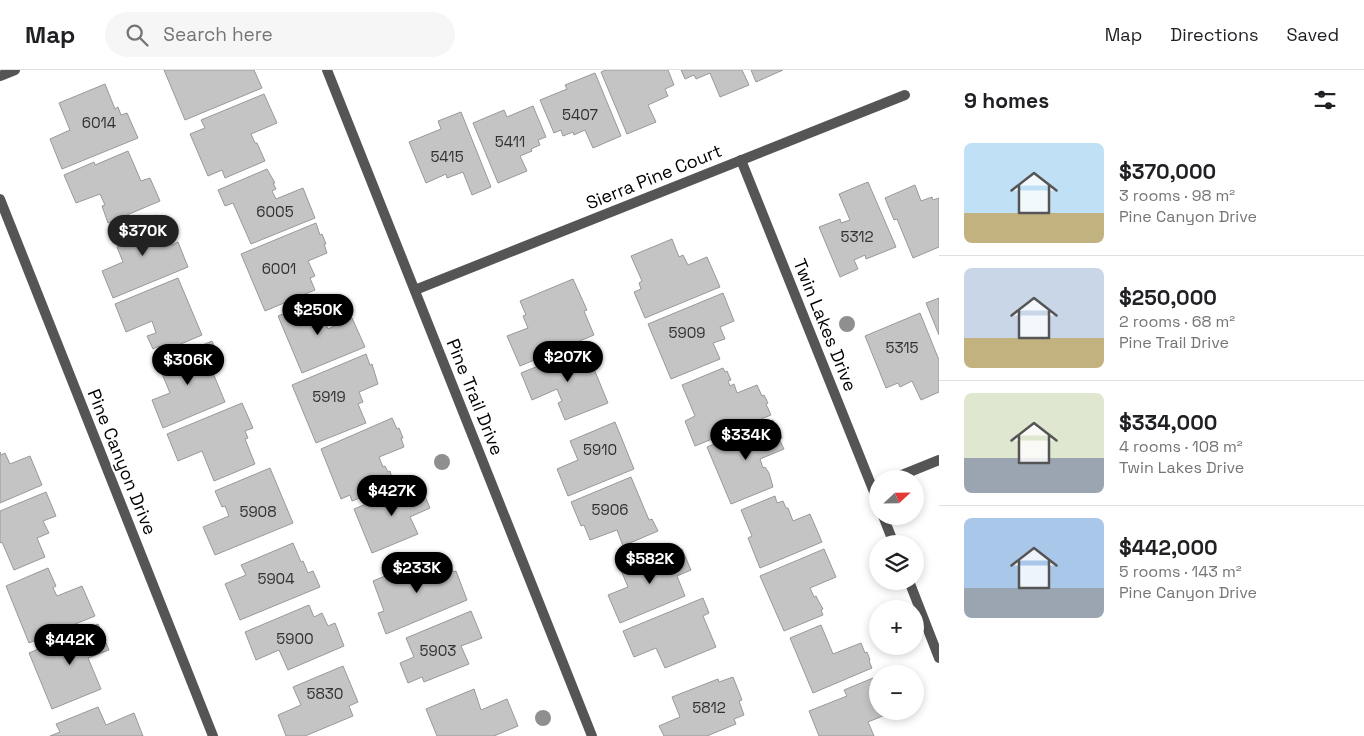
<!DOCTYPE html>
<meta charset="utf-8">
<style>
:root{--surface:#fff;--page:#f6f6f6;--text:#202124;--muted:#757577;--line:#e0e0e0;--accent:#000}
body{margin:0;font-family:"Space Grotesk",sans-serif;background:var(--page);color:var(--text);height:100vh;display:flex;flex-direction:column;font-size:19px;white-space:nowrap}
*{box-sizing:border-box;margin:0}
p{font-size:16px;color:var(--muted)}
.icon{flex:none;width:28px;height:28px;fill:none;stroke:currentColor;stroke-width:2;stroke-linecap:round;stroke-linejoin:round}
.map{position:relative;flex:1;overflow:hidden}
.side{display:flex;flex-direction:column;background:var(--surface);width:425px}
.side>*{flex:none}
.needle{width:32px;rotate:68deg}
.controls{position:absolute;left:869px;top:400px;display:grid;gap:10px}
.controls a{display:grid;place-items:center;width:55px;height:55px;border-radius:50%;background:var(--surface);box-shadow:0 2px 8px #0003;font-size:25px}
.price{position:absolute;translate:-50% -42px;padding:0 11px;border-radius:18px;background:var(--accent);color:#fff;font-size:16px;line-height:32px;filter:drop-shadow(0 1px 2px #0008)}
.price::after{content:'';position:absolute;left:50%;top:30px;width:15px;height:11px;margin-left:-8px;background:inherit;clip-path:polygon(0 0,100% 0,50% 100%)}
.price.current{background:#222;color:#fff}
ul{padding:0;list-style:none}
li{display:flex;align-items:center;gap:15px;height:125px;padding:0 25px}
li+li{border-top:1px solid var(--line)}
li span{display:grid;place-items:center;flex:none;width:140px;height:100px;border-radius:8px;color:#555}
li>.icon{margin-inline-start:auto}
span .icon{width:60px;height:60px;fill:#fffc;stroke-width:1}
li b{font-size:21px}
h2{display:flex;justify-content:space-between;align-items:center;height:60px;padding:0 25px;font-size:21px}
header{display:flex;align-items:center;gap:30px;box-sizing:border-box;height:70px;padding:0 25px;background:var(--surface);border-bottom:1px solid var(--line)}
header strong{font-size:24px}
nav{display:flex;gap:28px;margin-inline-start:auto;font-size:18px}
.search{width:350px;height:45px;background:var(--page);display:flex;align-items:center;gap:12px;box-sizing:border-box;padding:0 18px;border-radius:28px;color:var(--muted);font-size:19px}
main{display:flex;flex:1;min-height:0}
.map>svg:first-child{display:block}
.building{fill:#c4c4c4;stroke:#999}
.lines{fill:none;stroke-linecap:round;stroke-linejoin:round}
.minor{stroke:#555;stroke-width:10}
.tree{fill:#8f8f8f}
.labels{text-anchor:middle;stroke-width:4.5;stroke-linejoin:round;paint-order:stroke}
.number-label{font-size:15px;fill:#313131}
.street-label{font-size:18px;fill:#000;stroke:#fff}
</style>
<header>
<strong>Map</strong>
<div class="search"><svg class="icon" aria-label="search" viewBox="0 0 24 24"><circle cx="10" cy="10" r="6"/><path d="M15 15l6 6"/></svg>Search here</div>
<nav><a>Map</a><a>Directions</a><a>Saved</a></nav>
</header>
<main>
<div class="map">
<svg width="939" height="666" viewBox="0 0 939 666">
<rect width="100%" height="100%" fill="#fff"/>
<g class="building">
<polygon points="164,0 254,0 262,18 185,50"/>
<polygon points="606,0 668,0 674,15 665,19 668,26 648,35 656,52 627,64 601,2"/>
<polygon points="681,0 742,0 749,15 720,27 710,3 696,9 694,5 685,9"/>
<polygon points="751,0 783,0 756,12"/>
<polygon points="595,3 621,66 593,78 585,60 574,65 573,62 563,66 561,60 554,63 540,30 567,19 565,15"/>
<polygon points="105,14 115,39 118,37 121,45 127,43 138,68 62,99 50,69 70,60 59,33"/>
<polygon points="264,24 277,53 251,64 255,73 257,73 265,91 225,108 222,100 208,106 190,64 205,58 201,50"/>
<polygon points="533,36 546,67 538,70 540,75 531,79 532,81 520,86 527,101 498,113 473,53 504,40 507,47"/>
<polygon points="461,42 491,117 472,125 463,102 447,108 446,104 426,113 409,72 441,59 438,51"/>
<polygon points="128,81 141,111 150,108 160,131 108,153 102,136 105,135 100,124 76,133 64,105 94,92 95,95"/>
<polygon points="267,99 275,113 273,113 276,119 272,121 276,129 303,118 315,148 251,174 233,133 225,136 218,120"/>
<polygon points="868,112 896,177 866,189 865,185 854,190 858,199 840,207 819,157 840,149 841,153 850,150 839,124"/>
<polygon points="915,115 921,131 932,127 933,130 939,128 939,177 913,188 897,149 894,150 885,128"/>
<polygon points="156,145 166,170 169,169 172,175 178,172 188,197 113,228 102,201 123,192 117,177 120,176 114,162"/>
<polygon points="316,153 320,165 322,164 326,174 324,174 327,183 308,191 315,206 310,208 315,220 265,241 241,184"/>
<polygon points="672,169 679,187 683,185 688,195 707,187 720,217 645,248 634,222 641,219 639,213 642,211 631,186"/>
<polygon points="178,208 202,265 162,282 159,276 153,279 147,266 156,263 152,251 126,262 115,234"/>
<polygon points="573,209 587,240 584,241 594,265 520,296 507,266 528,258 523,246 526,245 520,231"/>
<polygon points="723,223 734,251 720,257 725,269 713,273 720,289 671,309 648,254"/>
<polygon points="939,228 939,265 926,233"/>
<polygon points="319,229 327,248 324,250 328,259 352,248 365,277 302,303 278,246"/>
<polygon points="920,243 939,290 939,322 921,330 912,311 900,317 898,313 886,318 865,266"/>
<polygon points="212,271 220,289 203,296 207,306 213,303 225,332 163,358 152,330 170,323 158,294"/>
<polygon points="585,277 608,333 565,350 558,333 562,331 557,319 532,330 521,303"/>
<polygon points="366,284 370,295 372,294 378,314 359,322 363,332 358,334 366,353 316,373 292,315"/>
<polygon points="723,298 725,302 727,301 731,310 728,311 730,316 734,314 737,323 757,315 762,326 764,325 768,333 766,334 771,345 695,376 685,351 695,346 682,315"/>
<polygon points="242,333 253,358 245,361 248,368 245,369 255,394 214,411 202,381 178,391 167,364"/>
<polygon points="392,348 397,359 399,358 403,368 401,368 404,377 379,387 383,397 385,396 388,402 390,401 392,408 390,409 393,415 352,431 350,425 341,429 321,379"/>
<polygon points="773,350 778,364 780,363 782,368 779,369 784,379 760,389 763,398 765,397 769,403 773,417 731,434 707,377"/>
<polygon points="615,352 634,399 568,426 557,399 578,390 570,371"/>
<polygon points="0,382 1,385 5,383 10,394 30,386 42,415 0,433"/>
<polygon points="270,398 293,453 215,485 203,457 229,446 225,436 222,437 215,421"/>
<polygon points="631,407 649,450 652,449 658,461 623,476 617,460 590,470 584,455 581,456 571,432"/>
<polygon points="419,412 430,438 410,447 418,464 372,483 354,439"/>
<polygon points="46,422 56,446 43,451 49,463 37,468 45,487 14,500 2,472 0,473 0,441"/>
<polygon points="775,426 777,433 783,431 786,438 788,438 793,451 810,444 822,472 760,498 748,468 752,466 741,440"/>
<polygon points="293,473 301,492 303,491 308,503 313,501 320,517 240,550 225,514 246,505 241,495"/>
<polygon points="682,479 691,500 677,506 685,526 620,553 608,525 628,517 621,500 666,481 668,485"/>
<polygon points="824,479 836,507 810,518 814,527 816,526 819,532 823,539 821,540 823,545 784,561 760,506"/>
<polygon points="426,489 430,500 449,492 453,502 456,501 467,530 386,564 378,543 384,541 373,511"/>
<polygon points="48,498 56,516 53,518 57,526 82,516 95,546 29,573 6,516"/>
<polygon points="703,528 709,543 703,546 716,577 665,598 656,578 634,587 623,561"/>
<polygon points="309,535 314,547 322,543 328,556 335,553 344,576 288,600 279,580 256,590 245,562"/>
<polygon points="471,541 482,568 461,576 469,594 424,612 422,607 408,613 400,593 414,587 406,568"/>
<polygon points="98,554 109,580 88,588 101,619 52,639 29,583"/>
<polygon points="821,555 833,584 861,573 865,583 867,582 870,590 869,591 872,598 813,623 790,568"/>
<polygon points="343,596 358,632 349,636 353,646 305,666 286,666 278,645 301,635 293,617"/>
<polygon points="733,607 742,630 739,631 744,645 734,649 736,654 707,666 664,666 659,656 680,647 672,627 718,609 719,612"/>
<polygon points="873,608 878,618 878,641 889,641 890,643 868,652 874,666 819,666 809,641 847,626 844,620"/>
<polygon points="474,619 481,640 507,629 518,656 494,666 437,666 426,639"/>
<polygon points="98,637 106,655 134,643 143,666 50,666 60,662 56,654"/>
</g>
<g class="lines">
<g class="minor">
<polyline points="327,0 592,666"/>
<polyline points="0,6 15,0"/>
<polyline points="741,90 878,432"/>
<polyline points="0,129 213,666"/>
<polyline points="415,220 905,25"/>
<polyline points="892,409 939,390"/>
<polyline points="883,446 894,474"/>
<polyline points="909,511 939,588"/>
</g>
</g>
<g class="tree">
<circle cx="847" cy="254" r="8"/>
<circle cx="442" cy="392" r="8"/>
<circle cx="543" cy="648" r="8"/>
</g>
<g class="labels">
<g class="number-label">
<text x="580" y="50">5407</text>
<text x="99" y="58">6014</text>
<text x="510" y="77">5411</text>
<text x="447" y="92">5415</text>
<text x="275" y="147">6005</text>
<text x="857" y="172">5312</text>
<text x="279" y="204">6001</text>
<text x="687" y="268">5909</text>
<text x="902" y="283">5315</text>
<text x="329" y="332">5919</text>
<text x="600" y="385">5910</text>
<text x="610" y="445">5906</text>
<text x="258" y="447">5908</text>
<text x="276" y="514">5904</text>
<text x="295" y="574">5900</text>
<text x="438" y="586">5903</text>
<text x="325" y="629">5830</text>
<text x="709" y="643">5812</text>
</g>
<g class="street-label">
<text transform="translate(654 107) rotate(-22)" y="6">Sierra Pine Court</text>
<text transform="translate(825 255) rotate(68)" y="6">Twin Lakes Drive</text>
<text transform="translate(475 327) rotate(68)" y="6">Pine Trail Drive</text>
<text transform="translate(122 392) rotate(68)" y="6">Pine Canyon Drive</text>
</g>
</g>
</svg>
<div class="controls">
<a><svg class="needle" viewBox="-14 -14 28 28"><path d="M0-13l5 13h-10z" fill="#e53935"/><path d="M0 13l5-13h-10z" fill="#757577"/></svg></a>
<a><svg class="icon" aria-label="layers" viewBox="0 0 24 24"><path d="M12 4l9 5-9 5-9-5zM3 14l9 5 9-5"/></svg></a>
<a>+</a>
<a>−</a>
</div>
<b class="price current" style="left:143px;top:187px">$370K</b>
<b class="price" style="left:318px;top:266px">$250K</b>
<b class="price" style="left:568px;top:313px">$207K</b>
<b class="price" style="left:188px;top:316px">$306K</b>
<b class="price" style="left:746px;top:391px">$334K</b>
<b class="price" style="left:392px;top:447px">$427K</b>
<b class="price" style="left:650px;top:515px">$582K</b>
<b class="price" style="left:417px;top:524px">$233K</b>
<b class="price" style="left:70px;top:596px">$442K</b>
</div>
<section class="side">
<h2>9 homes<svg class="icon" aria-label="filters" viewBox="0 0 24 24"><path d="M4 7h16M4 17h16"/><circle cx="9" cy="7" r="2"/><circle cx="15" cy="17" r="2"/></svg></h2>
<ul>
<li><span style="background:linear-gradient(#bfe0f5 70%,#c2b280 0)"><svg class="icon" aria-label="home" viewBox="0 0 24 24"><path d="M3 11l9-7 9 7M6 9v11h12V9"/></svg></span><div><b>$370,000</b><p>3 rooms · 98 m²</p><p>Pine Canyon Drive</p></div></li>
<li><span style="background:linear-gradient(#c9d6e8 70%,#c2b280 0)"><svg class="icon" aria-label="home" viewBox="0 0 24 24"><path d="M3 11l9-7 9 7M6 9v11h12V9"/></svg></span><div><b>$250,000</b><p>2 rooms · 68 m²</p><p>Pine Trail Drive</p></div></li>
<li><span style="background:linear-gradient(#dfe7d0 65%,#9aa5b1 0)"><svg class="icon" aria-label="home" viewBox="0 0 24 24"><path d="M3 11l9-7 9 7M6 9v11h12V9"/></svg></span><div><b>$334,000</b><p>4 rooms · 108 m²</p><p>Twin Lakes Drive</p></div></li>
<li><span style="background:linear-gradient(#a9c7e8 70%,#9aa5b1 0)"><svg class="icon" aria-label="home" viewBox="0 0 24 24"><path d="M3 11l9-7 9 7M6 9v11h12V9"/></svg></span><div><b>$442,000</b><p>5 rooms · 143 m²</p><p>Pine Canyon Drive</p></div></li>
</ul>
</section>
</main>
